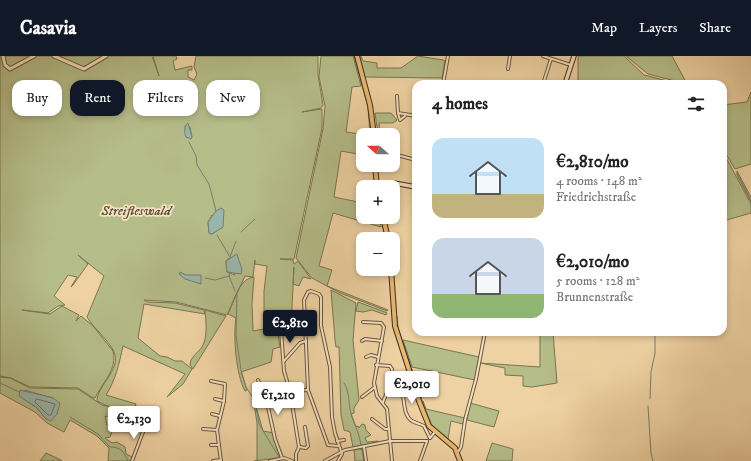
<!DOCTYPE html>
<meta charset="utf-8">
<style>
:root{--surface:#fff;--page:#f6f6f6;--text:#222;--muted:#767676;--accent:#111827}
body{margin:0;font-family:"IM FELL DW Pica",serif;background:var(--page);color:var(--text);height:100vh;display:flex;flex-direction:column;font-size:15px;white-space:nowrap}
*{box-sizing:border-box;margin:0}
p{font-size:13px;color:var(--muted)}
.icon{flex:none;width:22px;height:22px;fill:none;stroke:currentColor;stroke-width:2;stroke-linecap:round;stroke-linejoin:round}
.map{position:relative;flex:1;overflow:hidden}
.side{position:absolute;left:412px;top:24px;width:315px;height:256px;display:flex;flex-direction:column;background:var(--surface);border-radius:12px;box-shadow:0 2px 6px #0003}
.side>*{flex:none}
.banner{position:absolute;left:12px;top:24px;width:340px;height:36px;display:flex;gap:8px}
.needle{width:26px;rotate:291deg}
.controls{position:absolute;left:356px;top:72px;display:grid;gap:8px}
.controls a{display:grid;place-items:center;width:44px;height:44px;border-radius:8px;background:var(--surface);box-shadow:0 2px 6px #0003;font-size:20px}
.price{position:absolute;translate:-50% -34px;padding:0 9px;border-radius:4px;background:#fff;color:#222;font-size:13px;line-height:26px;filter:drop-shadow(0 1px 2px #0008)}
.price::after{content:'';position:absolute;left:50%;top:24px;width:12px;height:9px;margin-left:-6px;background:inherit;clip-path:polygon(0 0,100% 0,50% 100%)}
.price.current{background:var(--accent);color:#fff}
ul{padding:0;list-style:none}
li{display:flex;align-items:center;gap:12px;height:100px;padding:0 20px}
li span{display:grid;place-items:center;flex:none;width:112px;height:80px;border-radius:12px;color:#555}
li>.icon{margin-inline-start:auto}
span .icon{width:48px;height:48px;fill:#fffc;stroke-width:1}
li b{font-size:17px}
h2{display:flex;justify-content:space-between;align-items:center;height:48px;padding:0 20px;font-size:17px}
.tag{padding:0 14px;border-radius:12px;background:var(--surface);box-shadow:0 2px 6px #0003;font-size:14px;line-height:36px}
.tag.current{background:var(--accent);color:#fff}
header{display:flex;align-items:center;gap:24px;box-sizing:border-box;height:56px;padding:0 20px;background:var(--accent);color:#fff}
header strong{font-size:19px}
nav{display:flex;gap:22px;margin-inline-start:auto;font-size:14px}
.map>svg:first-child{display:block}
.green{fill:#b5bd89;stroke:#7a7552;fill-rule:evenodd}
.water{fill:#9ab6ac;stroke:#757f72}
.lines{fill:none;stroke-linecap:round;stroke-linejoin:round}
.shore{stroke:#6c7264;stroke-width:1}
.stream{stroke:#757f72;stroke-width:1}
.minor-casing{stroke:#6a563e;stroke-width:4}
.tertiary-casing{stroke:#6a563e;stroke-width:5}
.secondary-casing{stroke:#3e2d1c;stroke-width:5.5}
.primary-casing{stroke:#3e2d1c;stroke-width:6}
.minor{stroke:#f5e2c3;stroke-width:2}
.tertiary{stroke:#f5e2c3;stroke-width:3}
.secondary{stroke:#f5e2c3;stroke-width:3.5}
.primary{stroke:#e8b972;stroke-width:4}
.labels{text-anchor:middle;stroke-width:3.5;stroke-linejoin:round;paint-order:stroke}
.park-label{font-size:14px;font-style:italic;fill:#564a32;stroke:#f5e2c3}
</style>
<header>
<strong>Casavia</strong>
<nav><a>Map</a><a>Layers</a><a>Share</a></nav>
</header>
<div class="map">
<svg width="751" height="405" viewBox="0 0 751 405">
<rect width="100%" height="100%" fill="#efd2a3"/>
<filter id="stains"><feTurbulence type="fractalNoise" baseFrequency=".005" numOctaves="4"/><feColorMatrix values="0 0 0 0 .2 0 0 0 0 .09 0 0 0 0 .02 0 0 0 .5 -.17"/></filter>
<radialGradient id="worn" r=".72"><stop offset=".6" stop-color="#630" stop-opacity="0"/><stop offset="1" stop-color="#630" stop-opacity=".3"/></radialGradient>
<g class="green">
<path d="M0,0H152L159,20L153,0H176L177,3L173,5L175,14L192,10V14H188V21L194,24L197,18L194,11L196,0H318V19L323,49L321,52L302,56L322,53V72L294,203H280L293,204L294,208L298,205L311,223L303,221L299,230L293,228L294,211L291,271L277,272L280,291L273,293L271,306L241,316L247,334L245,335C236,319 233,280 236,262L228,258C234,246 238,223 254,221L252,248L253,275L264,273V235L267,210L255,208V204L253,221L245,220L227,259L176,246L144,244L148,246L175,247L204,254L205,258L144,248L138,282L160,300L167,301L175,305H182L192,313L183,328L167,341L185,318L123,290C119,308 116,323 106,339L136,348L135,352C123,356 108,351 97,345C96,331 122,313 114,296C108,283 94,273 87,261L104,220L78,199L88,208L73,229L71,231L77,221L68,219L54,240L65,249L58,250L48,257L22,254L50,258L62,250L79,259L76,265L81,260L93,270L113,295C118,313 102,327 95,342H93L78,332L30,331L11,322L0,320ZM185,70L190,71L192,81H186ZM212,159L223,171L212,178L209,177L208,166ZM229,202L235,219L227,216L226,205Z"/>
<polygon points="321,0 353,0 361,30 352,31 346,76 367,79 363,79 363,99 341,95 334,141 363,147 363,161 379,161 381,171 333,157 319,210 332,214 327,230 388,254 387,255 340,237 312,222 296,202 323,73 325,50 319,21"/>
<polygon points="354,0 368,44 372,79 370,78 368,51"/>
<polygon points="358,0 361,0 363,5 377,7 377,12 401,12 418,0 443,4 445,5 442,22 364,21"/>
<polygon points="578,0 624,0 644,19 679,28 578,28"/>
<polygon points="626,0 672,0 687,28 648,18"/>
<polygon points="751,36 751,108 735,113 723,93 723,49 747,46"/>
<polygon points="375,57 391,57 397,64 393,67 379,67 380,78 378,78"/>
<polygon points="723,96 751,148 751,157 723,165"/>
<polygon points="737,115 751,141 751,146 737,119"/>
<polygon points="331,234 356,247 353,284 359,344 354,352 354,357 351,358 356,371 358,370 359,372 362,368 365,369 366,374 371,379 365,382 367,386 378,385 379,386 353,391 350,376 344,374 341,359 339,291 336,291 335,284"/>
<polygon points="358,246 385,256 387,257 386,259 372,254 363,256 356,255"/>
<path d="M205,254L226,260L193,313L190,309C190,301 198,297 202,291C208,281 206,265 205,254Z"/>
<polygon points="395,259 397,260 398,272 419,335 422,340 421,343 397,272"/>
<polygon points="540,276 553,276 557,327 532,331 523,330 523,320 505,319 505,312 480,307 540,311"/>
<polygon points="403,284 479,301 475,324 412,311"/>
<path d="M0,321L10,322L30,332L78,333L102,349L127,355V365L105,360L107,369L113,373L110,381L105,382L112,387L117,386L125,391L126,398L132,401L131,405H108L109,392L97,380L70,364L64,376L47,367L35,356L0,337ZM24,334L53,342L46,363L37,352L25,344Z"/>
<polygon points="422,345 423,345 426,353 465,362 463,368 451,365 448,383 432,370"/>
<polygon points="255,347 263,375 274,377 280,401 278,402 254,405 257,404 257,367 254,348"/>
<polygon points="470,347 499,355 494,371 467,364"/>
<polygon points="492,387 513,393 512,405 486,405"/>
<polygon points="360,393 363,394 364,405 355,405 354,394"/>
<polygon points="46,397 61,404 62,405 40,405"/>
</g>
<g class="water">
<path d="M188,67L192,81L191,83L186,81C184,77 184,69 188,67Z"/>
<polygon points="221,152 224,154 223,171 212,178 209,177 208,166 216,155"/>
<polygon points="237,198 242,214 241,218 227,216 226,205"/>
<polygon points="180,216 186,219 201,219 201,228 185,223 179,218"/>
<polygon points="20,334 53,342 60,347 57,358 51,365 46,363 37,352 19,340"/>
</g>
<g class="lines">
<polygon class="shore" points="37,343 55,348 51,359 48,359 35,346"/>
<g class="stream">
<polyline points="189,86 196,100 197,109 209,128 216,155"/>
<polyline points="737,117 751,144"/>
<polyline points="241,176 255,163"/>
<polyline points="217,179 230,201"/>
<polyline points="230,201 236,185"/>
<polyline points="230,216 229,220 235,235"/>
<polyline points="205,222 215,224 229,220"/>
<polyline points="237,238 236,279 241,314 246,331 255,345 259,368 279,401"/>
<polyline points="0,327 19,336"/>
<path d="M344,327C350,336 348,347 351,357C354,369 360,378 361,390"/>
<polyline points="650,343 651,316 655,297 655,276"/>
<polyline points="648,350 651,397 653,405"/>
<path d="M70,361L98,378L110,391C121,391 124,396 128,405"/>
<polyline points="362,394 364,405"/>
<polyline points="279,404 280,405"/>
</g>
<defs>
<g id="minor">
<polyline points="543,0 571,9"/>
<polyline points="508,13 510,0"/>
<polyline points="443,28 448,0"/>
<polyline points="543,28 551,3"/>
<polyline points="397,40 398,57 416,60"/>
<polyline points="398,57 400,64 405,60"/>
<polyline points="393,98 416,104"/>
<polyline points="363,266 381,267 384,271 374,327 377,340 387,353 392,405"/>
<polyline points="281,274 284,315 290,335 299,391 296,398 296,405"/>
<polyline points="362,285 365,283 382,285"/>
<polyline points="366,301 371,299 378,301"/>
<polyline points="284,305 300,287 306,285"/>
<polyline points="376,309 390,310 392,313 390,329 383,346"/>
<polyline points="258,324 266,342 275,383 282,402"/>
<polyline points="211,325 225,328 224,345 217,374 221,405"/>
<path d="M390,325L399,327C406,337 401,358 412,365C416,367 420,368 424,370L430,382"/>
<polyline points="290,335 308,334"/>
<polyline points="362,341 375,331"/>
<polyline points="215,343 224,345"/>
<polyline points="212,358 220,360"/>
<polyline points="372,363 385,373 389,373"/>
<polyline points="203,373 217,374"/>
<polyline points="430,382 435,376"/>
<polyline points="337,385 344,384"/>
<polyline points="211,389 219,389"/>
<polyline points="299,391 306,392 308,390 305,371"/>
<polyline points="364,391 366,405"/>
<polyline points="458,396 461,391 465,364 476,323 485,276"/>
<polyline points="132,405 146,368"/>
<polyline points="213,405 221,404"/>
<polyline points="270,405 284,402 292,405"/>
<polyline points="325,405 345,394 390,385 427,385"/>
<polyline points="338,405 342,398 335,377 332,361 330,311 321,270 321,241 319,238 311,235 308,236 304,244 308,334 328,389 338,390"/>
<polyline points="420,405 427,385"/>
</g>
<g id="tertiary">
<polyline points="3,0 5,9 10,13 34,0"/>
<polyline points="54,0 84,13 106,0"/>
</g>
<g id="secondary">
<polyline points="565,28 574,0"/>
<polyline points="376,127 394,127 416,131"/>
<polyline points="381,131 388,128"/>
</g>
<g id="primary">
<polyline points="357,0 370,49 374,79"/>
<polyline points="375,109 377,131"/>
<polyline points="383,161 388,183"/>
<polyline points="391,213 395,270 419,345 429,370 455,392 460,405"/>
</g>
</defs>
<use href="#minor" class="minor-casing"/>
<use href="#tertiary" class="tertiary-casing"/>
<use href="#secondary" class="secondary-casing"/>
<use href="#primary" class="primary-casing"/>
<use href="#minor" class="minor"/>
<use href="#tertiary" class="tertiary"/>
<use href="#secondary" class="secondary"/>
<use href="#primary" class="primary"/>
</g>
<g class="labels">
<g class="park-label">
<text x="136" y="159">Streifleswald</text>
</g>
</g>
<rect width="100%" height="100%" filter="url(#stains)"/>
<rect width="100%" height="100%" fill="url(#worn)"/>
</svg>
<div class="controls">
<a><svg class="needle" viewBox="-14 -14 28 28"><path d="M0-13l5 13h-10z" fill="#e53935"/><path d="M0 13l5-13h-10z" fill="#767676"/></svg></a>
<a>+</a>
<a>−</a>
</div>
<b class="price current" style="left:290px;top:288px">€2,810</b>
<b class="price" style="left:412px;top:349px">€2,010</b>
<b class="price" style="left:278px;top:360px">€1,210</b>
<b class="price" style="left:134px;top:384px">€2,130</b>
<div class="banner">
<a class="tag">Buy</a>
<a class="tag current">Rent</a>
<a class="tag">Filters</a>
<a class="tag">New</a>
</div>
<section class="side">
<h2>4 homes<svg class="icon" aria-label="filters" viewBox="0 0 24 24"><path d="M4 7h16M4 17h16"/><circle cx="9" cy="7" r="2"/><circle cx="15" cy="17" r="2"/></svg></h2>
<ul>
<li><span style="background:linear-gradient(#bfe0f5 70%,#c2b280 0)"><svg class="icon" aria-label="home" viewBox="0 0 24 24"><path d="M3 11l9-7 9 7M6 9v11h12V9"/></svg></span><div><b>€2,810/mo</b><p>4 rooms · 148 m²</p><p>Friedrichstraße</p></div></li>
<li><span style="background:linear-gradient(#c9d6e8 70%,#8fb573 0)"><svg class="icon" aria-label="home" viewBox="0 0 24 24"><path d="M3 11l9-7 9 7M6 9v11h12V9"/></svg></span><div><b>€2,010/mo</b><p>5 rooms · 128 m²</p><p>Brunnenstraße</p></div></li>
</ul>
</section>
</div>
